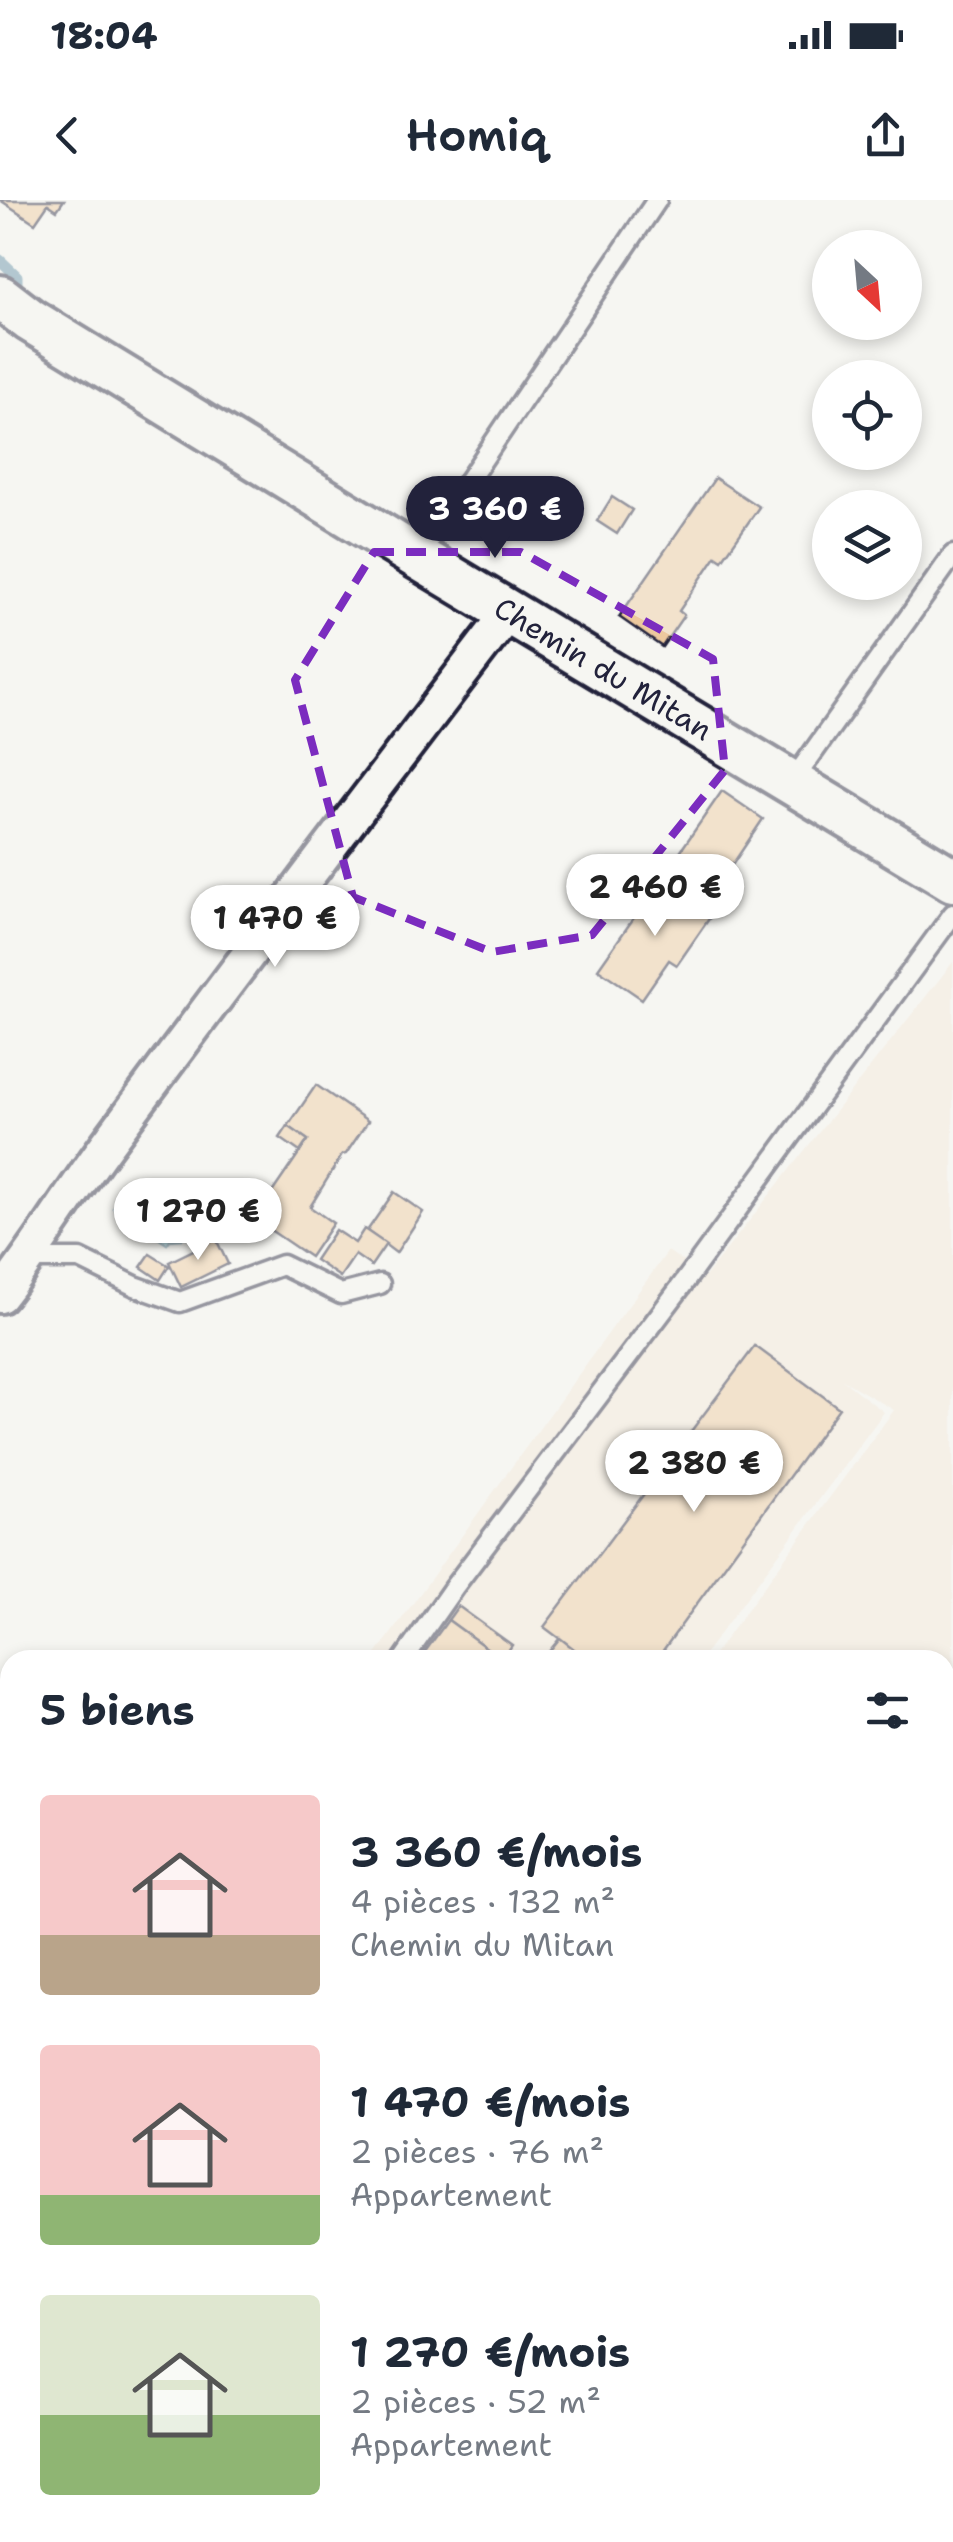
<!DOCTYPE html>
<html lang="fr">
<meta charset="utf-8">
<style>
:root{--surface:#fff;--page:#f6f6f7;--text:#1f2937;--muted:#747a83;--accent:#22223b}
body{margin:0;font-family:"Shantell Sans",sans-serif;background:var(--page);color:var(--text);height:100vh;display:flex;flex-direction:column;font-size:38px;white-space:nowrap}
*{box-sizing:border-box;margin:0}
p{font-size:32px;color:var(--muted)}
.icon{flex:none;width:55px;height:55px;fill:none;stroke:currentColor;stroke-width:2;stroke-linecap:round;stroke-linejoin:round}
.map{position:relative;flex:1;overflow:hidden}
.sheet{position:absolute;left:0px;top:1450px;width:955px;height:892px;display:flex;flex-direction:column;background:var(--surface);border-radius:30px 30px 0 0;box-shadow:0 5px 15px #0003}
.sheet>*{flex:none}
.needle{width:65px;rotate:154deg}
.buttons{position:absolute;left:812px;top:30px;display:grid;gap:20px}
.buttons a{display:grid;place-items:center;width:110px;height:110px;border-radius:50%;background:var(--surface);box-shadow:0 5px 15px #0003;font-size:50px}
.price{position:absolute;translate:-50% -85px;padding:0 22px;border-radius:35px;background:#fff;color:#222;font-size:32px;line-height:65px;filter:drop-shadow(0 2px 5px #0008)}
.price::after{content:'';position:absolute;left:50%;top:60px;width:30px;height:22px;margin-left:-15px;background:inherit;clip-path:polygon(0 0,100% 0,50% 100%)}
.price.current{background:var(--accent);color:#fff}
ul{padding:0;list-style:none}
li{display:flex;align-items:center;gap:30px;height:250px;padding:0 40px}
li span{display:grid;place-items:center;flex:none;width:280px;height:200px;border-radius:10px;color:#555}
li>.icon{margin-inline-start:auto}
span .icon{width:120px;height:120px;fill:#fffc;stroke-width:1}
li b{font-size:42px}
h2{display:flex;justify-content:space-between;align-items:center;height:120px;padding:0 40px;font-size:42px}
.status{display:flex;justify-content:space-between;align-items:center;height:70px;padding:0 50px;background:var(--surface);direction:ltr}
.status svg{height:28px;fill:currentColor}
header{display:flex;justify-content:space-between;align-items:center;height:130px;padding:0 40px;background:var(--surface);font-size:45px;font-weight:600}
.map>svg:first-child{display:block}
.built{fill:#f3e8d9}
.water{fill:#8dd8ed;stroke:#628fa6;stroke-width:2.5}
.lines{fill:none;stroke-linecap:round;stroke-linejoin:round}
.shore{stroke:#4d6b82;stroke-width:2.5}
.stream{stroke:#628fa6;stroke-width:11}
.building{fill:#edc99e;stroke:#22223b;stroke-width:2.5}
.service-casing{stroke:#22223b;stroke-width:25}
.minor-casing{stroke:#22223b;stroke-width:40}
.tertiary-casing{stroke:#22223b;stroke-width:50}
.service{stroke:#f6f6f2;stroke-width:18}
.minor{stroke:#f6f6f2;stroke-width:32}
.tertiary{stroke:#f6f6f2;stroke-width:42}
.marked{fill:none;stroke:#7b2cbf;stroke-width:8;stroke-dasharray:20 12;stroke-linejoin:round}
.labels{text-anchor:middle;stroke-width:8;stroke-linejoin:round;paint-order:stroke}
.street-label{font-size:30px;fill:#22223b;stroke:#f6f6f2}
</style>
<div class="status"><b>18:04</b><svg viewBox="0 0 49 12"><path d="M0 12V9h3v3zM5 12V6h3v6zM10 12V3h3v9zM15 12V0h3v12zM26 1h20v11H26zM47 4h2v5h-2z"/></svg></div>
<header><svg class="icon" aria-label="back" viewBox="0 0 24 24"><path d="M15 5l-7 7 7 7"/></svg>Homiq<svg class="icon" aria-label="share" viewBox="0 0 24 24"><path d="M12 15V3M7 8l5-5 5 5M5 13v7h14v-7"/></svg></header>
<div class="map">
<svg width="953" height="2342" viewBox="0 0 953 2342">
<rect width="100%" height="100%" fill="#f6f6f2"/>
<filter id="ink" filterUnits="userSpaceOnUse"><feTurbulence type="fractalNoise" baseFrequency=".01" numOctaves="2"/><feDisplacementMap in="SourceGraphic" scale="20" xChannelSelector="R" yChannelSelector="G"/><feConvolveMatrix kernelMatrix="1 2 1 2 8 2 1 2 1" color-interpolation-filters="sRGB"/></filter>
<g filter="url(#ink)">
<polygon class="built" points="953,762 953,2342 0,2342 0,2163 10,2148 10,2332 945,2332 945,1460 710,1460 894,1210 841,1179 884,1212 700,1460 372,1460 668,1051 705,1077"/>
<polygon class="water" points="131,982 185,1017 182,1022 186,1029 182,1039 170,1040 167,1044 113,1008"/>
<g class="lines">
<polygon class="shore" points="133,998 138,998 171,1020 172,1029 164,1030 131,1008 129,1003"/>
<g class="stream">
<polyline points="0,60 17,76 17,84"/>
<polyline points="0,1881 10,1888"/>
</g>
</g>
<g class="building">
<polygon points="0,0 64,0 57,10 48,4 35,23"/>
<polygon points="715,278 759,307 722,360 716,356 679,411 684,415 662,447 619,417"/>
<polygon points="612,297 632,310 617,334 597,321"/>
<polygon points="722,591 763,619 704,707 661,679"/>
<polygon points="661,679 713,713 677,765 669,760 642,799 598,769"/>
<polygon points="316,885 368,921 346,954 342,955 310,1007 333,1023 310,1057 254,1019 308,940 288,926"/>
<polygon points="288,926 308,940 300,952 280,938"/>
<polygon points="394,992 423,1012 396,1053 367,1031"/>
<polygon points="364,1029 386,1044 371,1066 355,1055 340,1077 315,1060 335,1030 355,1043"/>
<polygon points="216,1039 228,1064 181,1087 169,1062"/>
<polygon points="150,1054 169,1066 160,1080 141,1067"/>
<polygon points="755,1146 839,1208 656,1460 588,1460 544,1427"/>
<polygon points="458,1406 512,1445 508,1451 521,1460 503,1460 448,1420"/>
<polygon points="448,1420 503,1460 419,1460"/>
<polygon points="560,1438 588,1460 542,1460"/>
</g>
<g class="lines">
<defs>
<g id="service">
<polyline points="417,357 657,0"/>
<polyline points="792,582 953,355"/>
<polyline points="28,1059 80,1059 135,1086 180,1102 282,1065 341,1094 380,1084"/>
<polyline points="403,1460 454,1387 680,1088 953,714"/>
</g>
<g id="minor">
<path d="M0,1096C39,1046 72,991 110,940C241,763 375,587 509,412"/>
<polyline points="0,1846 10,1854"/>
<polyline points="0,2199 10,2184"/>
</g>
<polyline id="tertiary" points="0,97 30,120 417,357 953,680"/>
</defs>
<use href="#service" class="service-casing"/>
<use href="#minor" class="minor-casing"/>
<use href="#tertiary" class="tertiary-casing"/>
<use href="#service" class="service"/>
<use href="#minor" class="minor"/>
<use href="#tertiary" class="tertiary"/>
</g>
</g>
<path d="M0 0H953V2342H0ZM374,352H521L713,459L725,570L592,735L492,752L353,697L295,480Z" fill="#f6f6f2" fill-opacity=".55" fill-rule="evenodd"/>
<path class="marked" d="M374,352H521L713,459L725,570L592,735L492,752L353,697L295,480Z"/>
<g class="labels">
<g class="street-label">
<text transform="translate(603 469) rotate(31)" y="10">Chemin du Mitan</text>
</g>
</g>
</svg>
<div class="buttons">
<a><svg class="needle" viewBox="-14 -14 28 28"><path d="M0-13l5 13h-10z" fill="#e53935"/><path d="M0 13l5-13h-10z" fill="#747a83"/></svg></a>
<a><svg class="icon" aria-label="locate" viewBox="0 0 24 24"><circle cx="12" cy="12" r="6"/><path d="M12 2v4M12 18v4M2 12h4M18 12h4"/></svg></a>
<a><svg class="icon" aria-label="layers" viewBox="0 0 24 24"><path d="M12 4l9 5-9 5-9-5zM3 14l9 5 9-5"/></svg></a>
</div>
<b class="price current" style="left:495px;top:361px">3 360 €</b>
<b class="price" style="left:655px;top:739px">2 460 €</b>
<b class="price" style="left:275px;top:770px">1 470 €</b>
<b class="price" style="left:198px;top:1063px">1 270 €</b>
<b class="price" style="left:694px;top:1315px">2 380 €</b>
<section class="sheet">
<h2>5 biens<svg class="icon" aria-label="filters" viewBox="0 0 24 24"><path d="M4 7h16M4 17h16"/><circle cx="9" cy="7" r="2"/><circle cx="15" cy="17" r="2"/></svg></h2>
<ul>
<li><span style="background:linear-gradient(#f6c9c9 70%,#b9a48a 0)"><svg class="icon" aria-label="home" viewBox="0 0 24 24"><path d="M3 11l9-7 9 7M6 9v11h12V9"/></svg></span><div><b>3 360 €/mois</b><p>4 pièces · 132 m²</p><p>Chemin du Mitan</p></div></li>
<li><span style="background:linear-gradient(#f6c9c9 75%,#8fb573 0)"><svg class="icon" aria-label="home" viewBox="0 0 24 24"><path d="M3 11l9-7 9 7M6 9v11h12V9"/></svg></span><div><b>1 470 €/mois</b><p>2 pièces · 76 m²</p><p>Appartement</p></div></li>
<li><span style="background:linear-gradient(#dfe7d0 60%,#8fb573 0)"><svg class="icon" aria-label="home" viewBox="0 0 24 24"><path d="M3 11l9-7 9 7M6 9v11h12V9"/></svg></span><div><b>1 270 €/mois</b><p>2 pièces · 52 m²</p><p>Appartement</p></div></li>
</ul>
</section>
</div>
